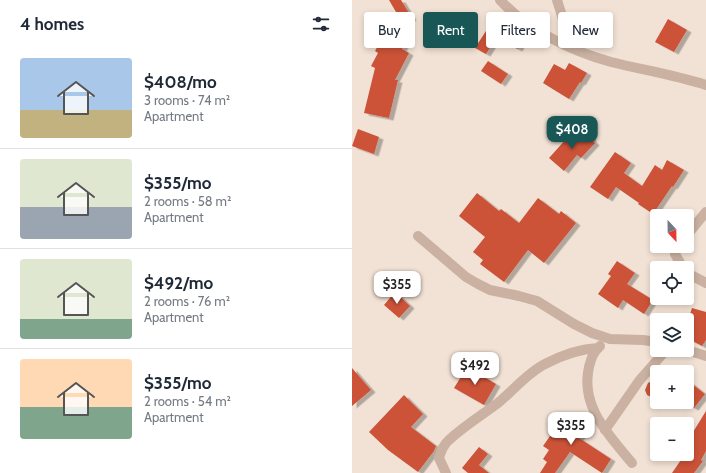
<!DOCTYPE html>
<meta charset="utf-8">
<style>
:root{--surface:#fff;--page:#f6f6f7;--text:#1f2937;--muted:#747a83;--line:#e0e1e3;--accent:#195656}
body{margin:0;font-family:Cabin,sans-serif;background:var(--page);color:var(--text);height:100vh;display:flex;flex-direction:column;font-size:15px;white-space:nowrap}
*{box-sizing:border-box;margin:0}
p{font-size:13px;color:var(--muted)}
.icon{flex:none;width:22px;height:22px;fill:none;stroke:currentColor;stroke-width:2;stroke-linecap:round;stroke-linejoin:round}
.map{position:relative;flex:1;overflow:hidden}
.details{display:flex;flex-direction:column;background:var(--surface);width:352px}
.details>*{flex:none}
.guide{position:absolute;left:12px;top:12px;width:282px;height:36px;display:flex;gap:8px}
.needle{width:26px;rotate:158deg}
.fabs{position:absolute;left:298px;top:209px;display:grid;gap:8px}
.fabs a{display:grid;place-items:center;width:44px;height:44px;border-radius:4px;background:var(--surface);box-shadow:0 2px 6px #0003;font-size:20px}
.price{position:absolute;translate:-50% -34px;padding:0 9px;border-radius:8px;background:#fff;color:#222;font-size:13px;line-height:26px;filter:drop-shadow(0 1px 2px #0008)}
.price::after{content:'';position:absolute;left:50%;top:24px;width:12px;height:9px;margin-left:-6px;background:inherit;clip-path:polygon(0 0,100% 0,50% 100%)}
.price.selected{background:var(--accent);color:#fff}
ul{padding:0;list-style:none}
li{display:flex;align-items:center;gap:12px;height:100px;padding:0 20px}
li+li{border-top:1px solid var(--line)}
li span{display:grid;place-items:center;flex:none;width:112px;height:80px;border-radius:4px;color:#555}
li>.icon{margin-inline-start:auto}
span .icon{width:48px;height:48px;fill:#fffc;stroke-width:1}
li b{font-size:17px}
h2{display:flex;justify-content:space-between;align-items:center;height:48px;padding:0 20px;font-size:17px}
.chip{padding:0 14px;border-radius:4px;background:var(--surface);box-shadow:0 2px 6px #0003;font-size:14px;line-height:36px}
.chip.selected{background:var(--accent);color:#fff}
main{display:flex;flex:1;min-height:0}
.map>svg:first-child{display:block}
.building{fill:#cc5239;filter:url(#shadow)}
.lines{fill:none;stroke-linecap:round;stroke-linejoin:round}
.minor{stroke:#cab1a1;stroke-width:10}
</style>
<main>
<section class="details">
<h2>4 homes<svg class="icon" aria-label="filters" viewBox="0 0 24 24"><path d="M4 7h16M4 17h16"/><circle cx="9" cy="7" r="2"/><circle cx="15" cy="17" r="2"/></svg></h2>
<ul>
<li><span style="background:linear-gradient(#a9c7e8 65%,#c2b280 0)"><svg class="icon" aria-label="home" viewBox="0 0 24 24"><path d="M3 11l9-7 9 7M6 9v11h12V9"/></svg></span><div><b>$408/mo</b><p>3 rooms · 74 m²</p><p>Apartment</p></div></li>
<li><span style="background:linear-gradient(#dfe7d0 60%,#9aa5b1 0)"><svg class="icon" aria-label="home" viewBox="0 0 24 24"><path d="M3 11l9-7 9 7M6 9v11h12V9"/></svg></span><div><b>$355/mo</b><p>2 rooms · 58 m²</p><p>Apartment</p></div></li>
<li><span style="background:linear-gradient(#dfe7d0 75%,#7fa58c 0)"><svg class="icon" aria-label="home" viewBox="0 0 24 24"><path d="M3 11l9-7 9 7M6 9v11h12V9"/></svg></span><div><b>$492/mo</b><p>2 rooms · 76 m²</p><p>Apartment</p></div></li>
<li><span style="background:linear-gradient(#ffd9b3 60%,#7fa58c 0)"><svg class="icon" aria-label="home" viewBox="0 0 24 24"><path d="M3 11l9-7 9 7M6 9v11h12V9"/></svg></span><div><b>$355/mo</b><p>2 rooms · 54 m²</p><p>Apartment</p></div></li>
</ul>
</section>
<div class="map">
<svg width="354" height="473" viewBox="0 0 354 473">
<defs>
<filter id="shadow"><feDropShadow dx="4.5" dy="2.5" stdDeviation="0" flood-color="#0004"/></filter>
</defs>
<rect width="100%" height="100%" fill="#f2e2d5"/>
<g class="building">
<polygon points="37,0 49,0 60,18 43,28 57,35 50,49 57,53 43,80 46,80 37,118 12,113 23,68 19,66 26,53 23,51 44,12"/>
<polygon points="316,19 335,30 322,52 303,42"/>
<polygon points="141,20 156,30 157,28 173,35 166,49 144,38 134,54 123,48"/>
<polygon points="136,61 156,74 149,84 129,71"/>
<polygon points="217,63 235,73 229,83 228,82 217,99 191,83 202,64 213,70"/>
<polygon points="6,129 27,137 22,154 0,146"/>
<polygon points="231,130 240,138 239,139 243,143 229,158 225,155 212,171 197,158 215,138 220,142"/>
<polygon points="263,152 279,163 272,173 290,186 303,165 310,170 315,160 332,170 321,187 320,186 301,214 286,204 287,203 264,187 256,199 238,187"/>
<polygon points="125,193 147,211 149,209 167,223 186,198 207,214 209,211 224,223 192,263 176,250 152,282 128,264 131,260 121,252 133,237 107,216"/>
<polygon points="265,261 283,273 275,284 301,300 292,314 271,300 266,308 246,294 259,276 256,274"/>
<polygon points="43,292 58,306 47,318 32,305"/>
<polygon points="340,308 354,312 354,340 350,346 335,338 335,323"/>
<polygon points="115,367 144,384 132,405 102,388"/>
<polygon points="0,368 19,390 0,406"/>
<polygon points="305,378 305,400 295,395 293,390 296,383"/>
<polygon points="335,380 353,394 342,408 335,404"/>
<polygon points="52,395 71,414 59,427 84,446 82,451 66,472 36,450 17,432"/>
<polygon points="354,411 354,451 349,460 351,461 342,473 320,473 333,454 335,454 335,435 338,437"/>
<polygon points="215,412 236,426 227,438 259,459 250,473 218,452 203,473 188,473 195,462 191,459 197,450 191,446"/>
<polygon points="127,447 136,454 127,465 137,473 116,473 110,468"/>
</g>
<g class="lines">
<g class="minor">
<path d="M148,0C176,30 219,51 259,62C291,70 323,75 354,85"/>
<polyline points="205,0 220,48"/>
<polyline points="335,235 354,212"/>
<polyline points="66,236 114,277 126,284 138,290 167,296 185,301 222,324 240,333 258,339 291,340 305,342"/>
<polyline points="327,246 323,254 331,268"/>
<polyline points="335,273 354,283"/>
<path d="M248,346C241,352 239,359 237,367C228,407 257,435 280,463"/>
<polyline points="335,350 354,356"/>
<polyline points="253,430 287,381 314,350"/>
<path d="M94,473L87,458C89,451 91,445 97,440C112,426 130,415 146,403C162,390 175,373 193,364C210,355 227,349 246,348"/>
</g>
</g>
</svg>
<div class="fabs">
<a><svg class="needle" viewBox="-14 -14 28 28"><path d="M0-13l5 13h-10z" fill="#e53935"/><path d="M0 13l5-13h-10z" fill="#747a83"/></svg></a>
<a><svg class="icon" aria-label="locate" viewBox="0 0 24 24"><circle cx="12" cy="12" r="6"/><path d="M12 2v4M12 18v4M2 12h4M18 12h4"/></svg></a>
<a><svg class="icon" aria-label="layers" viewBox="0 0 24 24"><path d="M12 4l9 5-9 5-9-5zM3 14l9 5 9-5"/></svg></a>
<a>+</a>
<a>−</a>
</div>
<b class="price selected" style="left:220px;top:150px">$408</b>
<b class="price" style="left:45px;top:305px">$355</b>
<b class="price" style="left:123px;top:386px">$492</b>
<b class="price" style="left:219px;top:446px">$355</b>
<div class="guide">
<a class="chip">Buy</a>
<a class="chip selected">Rent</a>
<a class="chip">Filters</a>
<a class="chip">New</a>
</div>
</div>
</main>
